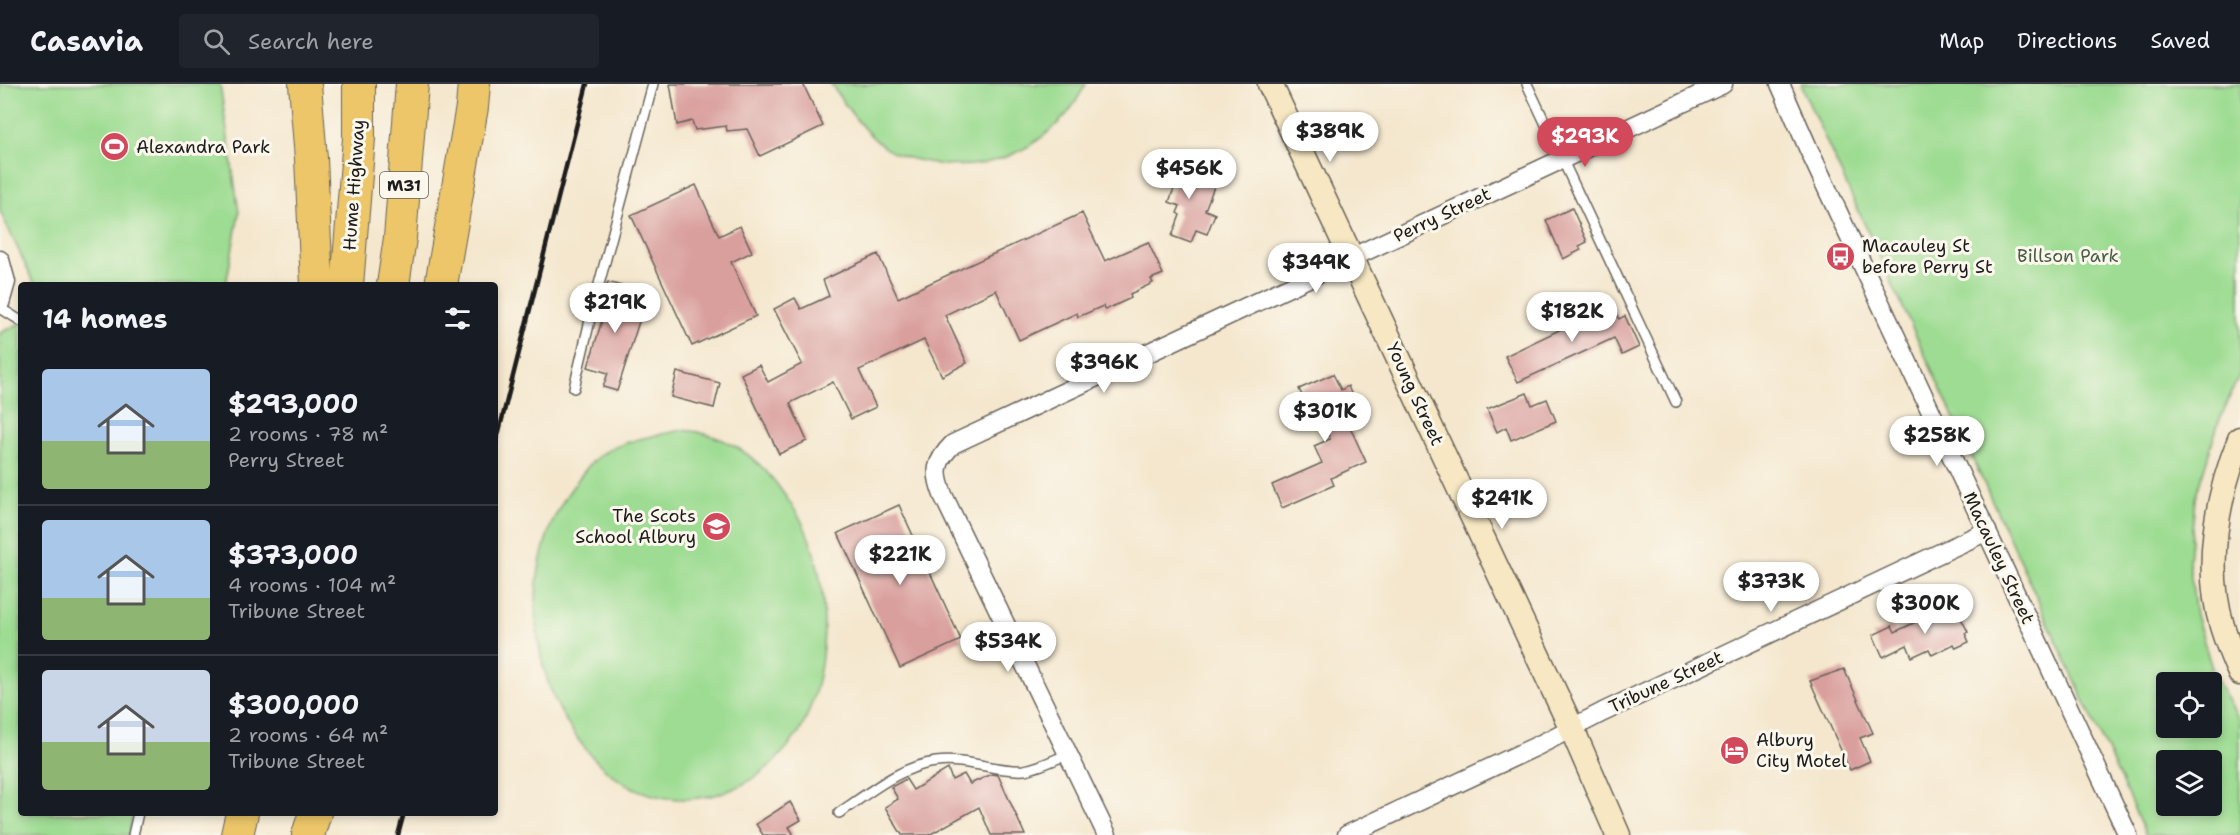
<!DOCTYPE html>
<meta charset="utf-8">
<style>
:root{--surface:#171b24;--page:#20242c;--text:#f1f3f6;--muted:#9ea1a6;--line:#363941;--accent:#d1495b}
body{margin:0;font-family:"Shantell Sans",sans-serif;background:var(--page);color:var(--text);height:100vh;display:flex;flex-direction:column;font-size:22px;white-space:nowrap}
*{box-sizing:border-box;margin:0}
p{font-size:20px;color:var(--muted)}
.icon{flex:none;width:33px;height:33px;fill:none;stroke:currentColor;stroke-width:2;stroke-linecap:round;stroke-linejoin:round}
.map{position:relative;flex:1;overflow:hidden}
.drawer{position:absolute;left:18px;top:198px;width:480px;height:534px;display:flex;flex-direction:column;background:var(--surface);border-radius:6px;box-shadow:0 3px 9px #0003}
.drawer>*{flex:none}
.fabs{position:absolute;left:2156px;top:588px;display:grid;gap:12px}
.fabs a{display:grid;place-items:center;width:66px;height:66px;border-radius:6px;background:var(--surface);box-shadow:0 3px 9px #0003;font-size:30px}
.price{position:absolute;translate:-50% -51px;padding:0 14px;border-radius:21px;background:#fff;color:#222;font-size:20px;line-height:39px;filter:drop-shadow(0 2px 3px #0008)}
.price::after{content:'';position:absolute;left:50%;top:36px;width:18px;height:14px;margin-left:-9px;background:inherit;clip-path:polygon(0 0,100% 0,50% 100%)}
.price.on{background:var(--accent);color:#fff}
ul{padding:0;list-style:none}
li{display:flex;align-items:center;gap:18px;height:150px;padding:0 24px}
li+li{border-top:2px solid var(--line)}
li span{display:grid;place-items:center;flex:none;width:168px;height:120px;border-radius:6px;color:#555}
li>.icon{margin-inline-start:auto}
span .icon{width:72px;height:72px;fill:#fffc;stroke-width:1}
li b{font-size:26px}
h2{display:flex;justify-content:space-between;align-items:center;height:72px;padding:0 24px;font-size:26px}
header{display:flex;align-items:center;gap:36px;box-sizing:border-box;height:84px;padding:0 30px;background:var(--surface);border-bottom:2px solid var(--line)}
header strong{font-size:28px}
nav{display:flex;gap:33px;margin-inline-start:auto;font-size:21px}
.search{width:420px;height:54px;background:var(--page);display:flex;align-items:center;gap:15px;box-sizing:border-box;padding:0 21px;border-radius:6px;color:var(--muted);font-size:22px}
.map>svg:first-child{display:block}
.green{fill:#9ddc92;stroke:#5c7c57;stroke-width:1.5;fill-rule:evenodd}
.building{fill:#d99f9d}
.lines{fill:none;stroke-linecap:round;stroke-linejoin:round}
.lane-casing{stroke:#68635a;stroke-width:12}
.street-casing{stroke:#68635a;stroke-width:21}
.secondary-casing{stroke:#68635a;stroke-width:27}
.highway-casing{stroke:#68635a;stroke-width:34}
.lane{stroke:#fff;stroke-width:9}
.street{stroke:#fff;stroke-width:18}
.secondary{stroke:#f7e8c3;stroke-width:24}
.highway{stroke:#ecc669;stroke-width:32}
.rail{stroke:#1c1c1c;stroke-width:4.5}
.labels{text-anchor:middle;stroke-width:6;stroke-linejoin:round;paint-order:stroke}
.shield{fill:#fbf7ec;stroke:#5f5e5a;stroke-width:1.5}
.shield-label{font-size:16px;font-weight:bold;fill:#1c1c1c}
.poi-label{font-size:18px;fill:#1c1c1c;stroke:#fbf7ec;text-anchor:start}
.street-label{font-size:18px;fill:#1c1c1c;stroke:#fbf7ec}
.park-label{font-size:18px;fill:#495f45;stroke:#fbf7ec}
</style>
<header>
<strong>Casavia</strong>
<div class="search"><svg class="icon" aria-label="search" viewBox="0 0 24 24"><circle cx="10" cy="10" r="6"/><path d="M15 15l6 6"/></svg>Search here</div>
<nav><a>Map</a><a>Directions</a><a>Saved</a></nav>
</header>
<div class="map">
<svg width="2240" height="751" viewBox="0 0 2240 751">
<rect width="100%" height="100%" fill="#fbf7ec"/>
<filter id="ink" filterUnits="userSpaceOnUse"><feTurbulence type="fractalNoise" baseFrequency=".0167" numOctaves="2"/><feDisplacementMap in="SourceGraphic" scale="12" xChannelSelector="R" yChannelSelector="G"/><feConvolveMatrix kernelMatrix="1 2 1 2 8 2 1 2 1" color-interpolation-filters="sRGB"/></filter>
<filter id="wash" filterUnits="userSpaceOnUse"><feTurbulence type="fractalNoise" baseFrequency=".008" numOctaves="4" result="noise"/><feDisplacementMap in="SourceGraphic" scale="24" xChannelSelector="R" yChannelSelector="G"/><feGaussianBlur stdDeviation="1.35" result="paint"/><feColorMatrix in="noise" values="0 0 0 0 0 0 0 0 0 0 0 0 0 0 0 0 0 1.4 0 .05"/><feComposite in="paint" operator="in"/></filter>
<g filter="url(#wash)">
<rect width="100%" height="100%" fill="#f4e7ce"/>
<g class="green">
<polygon points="0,0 220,0 239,129 226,201 35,201 0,127"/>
<path d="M831,0H1086C1080,10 1074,22 1066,31C1030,71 980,90 927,78C912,75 896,72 884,63C865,49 844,20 831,0Z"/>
<path d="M1800,0H2240V289L2218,340L2195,415L2189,477L2196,531L2214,591L2240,637V751H2146ZM2166,598H2211V644H2166ZM2166,676H2211V722H2166Z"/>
<polygon points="21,239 21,729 133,729 129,751 0,751 0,249"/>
<path d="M682,346C726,349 759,373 784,410C789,418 796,427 801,436C831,496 831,578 804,639C801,647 795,654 789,661C762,695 726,715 682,715C630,714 596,684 569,642C524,573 524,466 574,401C582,390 591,377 602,370C626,355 655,352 682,346Z"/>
</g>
<g id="blocks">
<g class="building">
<polygon points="670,0 803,0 823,42 760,72 747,45 727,47 726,42 695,46 692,37 677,41"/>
<polygon points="1166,75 1194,85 1192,91 1215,100 1205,126 1215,130 1207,150 1196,146 1191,159 1172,152 1180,131 1177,129 1180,122 1169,118 1176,99 1159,93"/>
<polygon points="696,101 719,152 740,142 752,168 731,178 756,232 692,262 631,131"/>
<polygon points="1572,124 1587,158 1579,162 1581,166 1563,175 1546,136"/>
<polygon points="1082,129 1105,177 1148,158 1163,190 1151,195 1153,199 1130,210 1131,214 1105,226 1103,222 1078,233 1077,229 1019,256 996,206 945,231 967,279 942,292 924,256 859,286 876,323 851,335 833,298 790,319 807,357 779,370 741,290 759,281 768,298 802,280 774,225 795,214 801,225 829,212 823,196 878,170 898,214"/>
<polygon points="608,198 632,205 627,220 643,225 617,307 603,303 608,289 588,283 603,233 598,232"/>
<polygon points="1613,222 1619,235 1625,232 1639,263 1622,271 1614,254 1518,298 1505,272 1578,237 1579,238"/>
<polygon points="677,288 720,299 714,324 671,313"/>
<polygon points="1333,290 1341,306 1348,302 1354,317 1346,321 1349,328 1344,330 1366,378 1331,394 1334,401 1282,424 1272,401 1322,379 1314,362 1330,355 1319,329 1312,333 1299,305"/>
<polygon points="1527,309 1532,321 1547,315 1556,337 1511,356 1506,343 1497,348 1487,325"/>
<polygon points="899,421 961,556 900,584 838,449"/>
<polygon points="1951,521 1957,535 1961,534 1968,548 1965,549 1969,558 1956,564 1954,560 1932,571 1929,565 1912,573 1907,561 1883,573 1873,551 1892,542 1895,548"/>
<polygon points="1844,585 1873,649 1860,654 1870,677 1850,686 1810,597"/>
<polygon points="948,685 952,696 964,690 970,700 992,690 998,691 1025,751 991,751 979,723 929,751 902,751 885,723 898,715 891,703 906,695 913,706"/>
<polygon points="790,718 801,736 789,743 794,751 763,751 756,740"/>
</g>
</g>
</g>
<g filter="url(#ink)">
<use href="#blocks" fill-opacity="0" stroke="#68635a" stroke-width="1.5"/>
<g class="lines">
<defs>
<g id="lane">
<polyline points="1527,0 1676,318"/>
<polyline points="0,224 21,237"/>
<polyline points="574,304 595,215 653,0"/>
<path d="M839,729C868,710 900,682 936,678C966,674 997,688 1024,686C1038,684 1054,676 1068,670"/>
<polyline points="133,751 138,729"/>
</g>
<g id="street">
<polyline points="1780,0 1809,66 2128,751"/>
<polyline points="0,176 6,198 0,219"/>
<path d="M1107,751L943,411C934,388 935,378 953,360L1723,0"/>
<polyline points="1347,751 1539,661 1603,628 1987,447"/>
</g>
<g id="secondary">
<polyline points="1270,0 1572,645 1618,751"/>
<path d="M2240,355C2217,412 2204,482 2222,542C2227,558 2233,574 2240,589"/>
</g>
<g id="highway">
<polyline points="305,0 311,75 317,201"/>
<polyline points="347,201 359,54 359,0"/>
<polyline points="393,201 400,154 412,0"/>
<polyline points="441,201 472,23 474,0"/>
<polyline points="237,751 242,729"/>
<polyline points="308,751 315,729"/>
</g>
</defs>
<use href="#lane" class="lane-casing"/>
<use href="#street" class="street-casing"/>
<use href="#secondary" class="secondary-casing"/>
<use href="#highway" class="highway-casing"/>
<use href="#lane" class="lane"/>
<use href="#street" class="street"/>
<use href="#secondary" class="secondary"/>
<use href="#highway" class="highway"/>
<g class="rail">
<polyline points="495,363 587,0"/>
<polyline points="398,751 404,729"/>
</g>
</g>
</g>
<defs>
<symbol id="stadium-disc" viewBox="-11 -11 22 22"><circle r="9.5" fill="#d1495b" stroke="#fbf7ec"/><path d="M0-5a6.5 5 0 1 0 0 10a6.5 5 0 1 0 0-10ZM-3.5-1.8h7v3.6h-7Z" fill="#fff"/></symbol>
<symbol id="bus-disc" viewBox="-11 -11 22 22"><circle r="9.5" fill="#d1495b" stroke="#fbf7ec"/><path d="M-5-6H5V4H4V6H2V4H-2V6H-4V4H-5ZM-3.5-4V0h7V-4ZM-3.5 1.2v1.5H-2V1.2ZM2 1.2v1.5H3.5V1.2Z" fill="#fff"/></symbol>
<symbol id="school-disc" viewBox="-11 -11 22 22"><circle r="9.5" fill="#d1495b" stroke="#fbf7ec"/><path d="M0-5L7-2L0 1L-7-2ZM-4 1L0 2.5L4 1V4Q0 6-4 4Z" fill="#fff"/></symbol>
<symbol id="hotel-disc" viewBox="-11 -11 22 22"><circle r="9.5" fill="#d1495b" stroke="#fbf7ec"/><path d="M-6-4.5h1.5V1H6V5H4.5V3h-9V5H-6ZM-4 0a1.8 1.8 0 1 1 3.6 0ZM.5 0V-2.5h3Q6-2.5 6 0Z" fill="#fff"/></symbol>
</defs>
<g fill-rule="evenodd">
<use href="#stadium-disc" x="98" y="46" width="33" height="33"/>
<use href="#bus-disc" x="1824" y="156" width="33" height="33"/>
<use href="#school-disc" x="700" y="426" width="33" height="33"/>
<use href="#hotel-disc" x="1718" y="650" width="33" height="33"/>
</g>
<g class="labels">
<rect class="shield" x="380" y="88" width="48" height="26" rx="4.5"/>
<g class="shield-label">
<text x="404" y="107">M31</text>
</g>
<g class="poi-label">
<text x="136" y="69">Alexandra Park</text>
<text x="1862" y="168">Macauley St<tspan x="1862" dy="21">before Perry St</tspan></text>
<text x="696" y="438" text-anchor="end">The Scots<tspan x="696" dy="21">School Albury</tspan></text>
<text x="1756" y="662">Albury<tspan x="1756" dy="21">City Motel</tspan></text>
</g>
<g class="street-label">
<text transform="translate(354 101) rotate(-86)" y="6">Hume Highway</text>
<text transform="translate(1442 131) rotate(-25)" y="6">Perry Street</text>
<text transform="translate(1415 310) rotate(65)" y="6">Young Street</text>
<text transform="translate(1999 474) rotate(65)" y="6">Macauley Street</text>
<text transform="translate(1666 598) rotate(-25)" y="6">Tribune Street</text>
</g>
<g class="park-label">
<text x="2068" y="178">Billson Park</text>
</g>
</g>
</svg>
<div class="fabs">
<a><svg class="icon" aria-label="locate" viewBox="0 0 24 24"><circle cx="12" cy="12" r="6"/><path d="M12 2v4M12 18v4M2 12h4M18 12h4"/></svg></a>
<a><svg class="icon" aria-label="layers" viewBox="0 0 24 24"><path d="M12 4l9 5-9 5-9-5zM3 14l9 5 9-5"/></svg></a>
</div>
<b class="price" style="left:1330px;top:79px">$389K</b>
<b class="price on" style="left:1585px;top:84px">$293K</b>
<b class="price" style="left:1189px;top:116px">$456K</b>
<b class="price" style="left:1316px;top:210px">$349K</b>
<b class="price" style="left:615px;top:250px">$219K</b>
<b class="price" style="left:1572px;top:259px">$182K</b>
<b class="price" style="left:1104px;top:310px">$396K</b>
<b class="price" style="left:1325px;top:359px">$301K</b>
<b class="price" style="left:1937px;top:383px">$258K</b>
<b class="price" style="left:1502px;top:446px">$241K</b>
<b class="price" style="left:900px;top:502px">$221K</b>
<b class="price" style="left:1771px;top:529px">$373K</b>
<b class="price" style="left:1925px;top:551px">$300K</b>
<b class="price" style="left:1008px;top:589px">$534K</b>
<section class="drawer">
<h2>14 homes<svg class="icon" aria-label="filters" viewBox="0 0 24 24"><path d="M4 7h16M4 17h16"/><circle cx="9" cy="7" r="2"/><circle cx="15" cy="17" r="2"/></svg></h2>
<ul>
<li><span style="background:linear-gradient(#a9c7e8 60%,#8fb573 0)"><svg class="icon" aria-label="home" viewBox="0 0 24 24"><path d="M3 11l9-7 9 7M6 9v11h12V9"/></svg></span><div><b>$293,000</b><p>2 rooms · 78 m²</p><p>Perry Street</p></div></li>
<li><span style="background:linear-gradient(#a9c7e8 65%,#8fb573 0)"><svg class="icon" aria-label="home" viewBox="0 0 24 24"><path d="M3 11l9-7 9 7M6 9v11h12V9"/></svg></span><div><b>$373,000</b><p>4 rooms · 104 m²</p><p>Tribune Street</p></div></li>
<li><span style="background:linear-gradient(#c9d6e8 60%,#8fb573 0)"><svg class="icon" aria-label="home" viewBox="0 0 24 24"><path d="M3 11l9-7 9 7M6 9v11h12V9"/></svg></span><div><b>$300,000</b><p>2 rooms · 64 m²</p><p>Tribune Street</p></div></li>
</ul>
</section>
</div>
